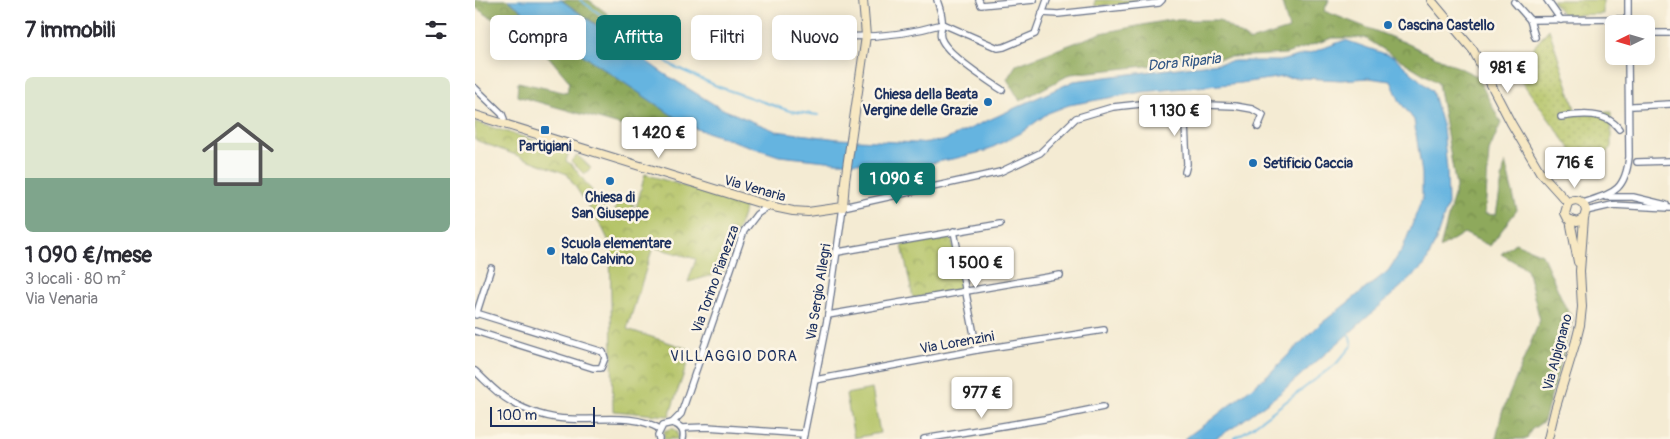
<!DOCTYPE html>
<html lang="it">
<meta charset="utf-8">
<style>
:root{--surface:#fff;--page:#f7f7f7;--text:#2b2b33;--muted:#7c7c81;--accent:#0f766e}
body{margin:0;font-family:Pangolin,sans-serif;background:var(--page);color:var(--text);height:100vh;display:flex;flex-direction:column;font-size:19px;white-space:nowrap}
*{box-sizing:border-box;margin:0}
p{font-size:16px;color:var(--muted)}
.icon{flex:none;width:28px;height:28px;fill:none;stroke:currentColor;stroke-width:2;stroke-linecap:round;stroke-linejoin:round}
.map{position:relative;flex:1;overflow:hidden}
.sheet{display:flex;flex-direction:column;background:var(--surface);width:475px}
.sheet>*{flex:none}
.top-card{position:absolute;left:15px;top:15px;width:475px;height:45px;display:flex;gap:10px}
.needle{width:32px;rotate:265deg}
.fabs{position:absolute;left:1130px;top:15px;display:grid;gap:10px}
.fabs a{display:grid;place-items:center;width:50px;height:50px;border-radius:8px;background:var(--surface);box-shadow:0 2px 12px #0003;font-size:25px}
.scale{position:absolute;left:15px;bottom:12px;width:105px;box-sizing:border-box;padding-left:5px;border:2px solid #1b2f5e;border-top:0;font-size:14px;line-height:18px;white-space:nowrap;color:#1b2f5e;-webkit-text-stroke:4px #fcf5e5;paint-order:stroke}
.price{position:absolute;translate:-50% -42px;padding:0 11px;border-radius:5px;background:#fff;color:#222;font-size:16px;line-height:32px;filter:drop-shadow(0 1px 2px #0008)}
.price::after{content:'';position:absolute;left:50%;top:30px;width:15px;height:11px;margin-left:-8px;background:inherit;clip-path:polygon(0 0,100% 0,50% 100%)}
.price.current{background:var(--accent);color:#fff}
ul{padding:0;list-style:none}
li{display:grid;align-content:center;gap:10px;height:265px;padding:0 25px}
li span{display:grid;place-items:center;height:155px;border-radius:8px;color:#555}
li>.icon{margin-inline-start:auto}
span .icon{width:90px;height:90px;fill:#fffc;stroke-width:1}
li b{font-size:21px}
h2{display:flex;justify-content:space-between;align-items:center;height:60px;padding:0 25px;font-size:21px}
.chip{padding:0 18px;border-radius:8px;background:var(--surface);box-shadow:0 2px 12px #0003;font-size:18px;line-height:45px}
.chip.current{background:var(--accent);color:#fff}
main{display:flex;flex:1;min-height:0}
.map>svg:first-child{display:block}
.grass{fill:url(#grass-dots);stroke:#677962}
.forest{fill:url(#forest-crowns);stroke:#546c5c}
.park{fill:url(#park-crowns);stroke:#677962}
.pitch{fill:#b3c366;stroke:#677962}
.water{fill:#65b4e0;stroke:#40729f}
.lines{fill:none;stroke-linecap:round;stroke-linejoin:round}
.stream{stroke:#65b4e0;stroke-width:2}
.street-casing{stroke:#677187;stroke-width:8}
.secondary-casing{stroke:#677187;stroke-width:10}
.street{stroke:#fff;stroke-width:5.5}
.secondary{stroke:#f7e8c3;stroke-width:8}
.poi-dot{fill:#1f6fb2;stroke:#fcf5e5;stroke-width:2}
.labels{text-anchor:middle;stroke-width:5;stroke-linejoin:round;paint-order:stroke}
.poi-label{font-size:14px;font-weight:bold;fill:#1b2f5e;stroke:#fcf5e5;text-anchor:start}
.street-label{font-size:14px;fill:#1b2f5e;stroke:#fcf5e5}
.water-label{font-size:15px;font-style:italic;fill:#315785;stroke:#fcf5e5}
.neighbourhood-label{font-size:15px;letter-spacing:1px;fill:#1b2f5e;stroke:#fcf5e5}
</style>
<main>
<section class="sheet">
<h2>7 immobili<svg class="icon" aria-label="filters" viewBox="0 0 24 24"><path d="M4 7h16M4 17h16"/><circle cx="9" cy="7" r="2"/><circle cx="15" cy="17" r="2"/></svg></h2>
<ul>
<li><span style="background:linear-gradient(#dfe7d0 65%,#7fa58c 0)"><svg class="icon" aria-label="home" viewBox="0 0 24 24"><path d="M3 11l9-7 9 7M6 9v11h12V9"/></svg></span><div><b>1 090 €/mese</b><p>3 locali · 80 m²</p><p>Via Venaria</p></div></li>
</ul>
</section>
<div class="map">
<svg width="1195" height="439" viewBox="0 0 1195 439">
<defs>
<pattern id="grass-dots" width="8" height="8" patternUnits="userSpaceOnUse" patternTransform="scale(1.25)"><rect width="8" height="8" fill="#b3c366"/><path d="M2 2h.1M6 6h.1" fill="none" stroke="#919f57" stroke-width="1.8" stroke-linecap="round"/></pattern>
<pattern id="forest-crowns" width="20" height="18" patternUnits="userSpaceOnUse" patternTransform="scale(1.25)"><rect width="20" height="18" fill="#8ea95b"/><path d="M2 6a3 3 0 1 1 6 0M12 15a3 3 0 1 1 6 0" fill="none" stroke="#738a4e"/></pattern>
<pattern id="park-crowns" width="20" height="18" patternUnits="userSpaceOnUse" patternTransform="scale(1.25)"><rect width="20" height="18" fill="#b3c366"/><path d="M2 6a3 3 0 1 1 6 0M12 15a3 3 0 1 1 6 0" fill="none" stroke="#919f57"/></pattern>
</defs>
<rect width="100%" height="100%" fill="#fcf5e5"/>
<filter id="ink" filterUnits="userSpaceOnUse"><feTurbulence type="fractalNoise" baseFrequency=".02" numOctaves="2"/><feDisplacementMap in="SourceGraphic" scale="10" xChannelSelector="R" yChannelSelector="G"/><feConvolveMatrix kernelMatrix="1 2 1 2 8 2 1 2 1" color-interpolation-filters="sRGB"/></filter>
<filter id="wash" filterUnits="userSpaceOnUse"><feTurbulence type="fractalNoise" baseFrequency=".0096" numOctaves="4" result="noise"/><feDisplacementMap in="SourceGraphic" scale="20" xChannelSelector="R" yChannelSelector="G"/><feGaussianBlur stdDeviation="1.12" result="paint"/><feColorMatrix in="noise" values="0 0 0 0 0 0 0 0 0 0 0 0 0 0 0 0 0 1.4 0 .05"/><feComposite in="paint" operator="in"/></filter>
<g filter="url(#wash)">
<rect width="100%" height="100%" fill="#f4ebd3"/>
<g class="grass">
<polygon points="1074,29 1101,112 1136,112 1136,147 1125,167 1110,169 1039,71"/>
<polygon points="197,428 202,431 203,439 189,439 189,431"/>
</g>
<g class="forest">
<polygon points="0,0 33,0 86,40 213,126 187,137 42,96 43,82 92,93 94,81 74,57 0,7"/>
<polygon points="86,0 114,0 133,14 134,33"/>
<polygon points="806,0 854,0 849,11 929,42 1002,76 1026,123 1014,151 1010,214 1021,215 1030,162 1042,210 1015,246 989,233 965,248 981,187 963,83 890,38 857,38 811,54 754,57 596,74 545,101 532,79 541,65 626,33 694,20 744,20 775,41 814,29"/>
<polygon points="1040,243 1067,254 1090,306 1098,319 1069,421 1056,430 1052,439 1021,439 1027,412 1065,320 1052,269 1026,254"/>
</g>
<g class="park">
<polygon points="620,0 662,0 662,3 620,6"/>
<polygon points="1077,0 1128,0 1128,14 1088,15"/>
<polygon points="0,122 94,151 91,161 97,165 138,218 159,216 170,174 271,205 249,272 213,282 221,259 178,247 152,329 217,350 194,416 138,411 135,244 127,227 92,174 3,141 0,139"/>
<polygon points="476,235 486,289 438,298 427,245"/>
</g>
<g class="pitch">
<polygon points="102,155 116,168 109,174 96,161"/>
<polygon points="141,201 159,203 158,214 140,212"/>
<polygon points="397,389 405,433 379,438 371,394"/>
</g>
<polygon class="water" points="33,0 86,0 188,73 245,108 301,131 363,139 441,143 468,141 599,81 760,61 805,61 838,52 870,40 919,57 957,91 968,128 972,170 973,204 961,240 950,265 879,329 804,394 759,427 739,439 709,439 737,419 795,373 843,326 913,271 928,248 947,199 947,174 939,120 925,102 916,81 894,78 866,80 808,77 766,83 667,92 594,105 573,113 546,133 510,151 482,158 447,165 361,162 304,156 213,126 86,40"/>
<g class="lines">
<g class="stream">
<polyline points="105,0 198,66 244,87 315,111 343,115"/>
<polyline points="758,439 773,430 861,364 877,345 874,334"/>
</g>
</g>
</g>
<g filter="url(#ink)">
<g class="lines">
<defs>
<g id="street">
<path d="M462,0C464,7 468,15 467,23C467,28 464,32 466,38C471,54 512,80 527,90"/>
<polyline points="504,0 506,5 559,0"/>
<polyline points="1072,0 1086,20"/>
<polyline points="1153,0 1153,24"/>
<polyline points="1039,2 1055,20 1153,19"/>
<polyline points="567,13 583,14 684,3 687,0"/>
<polyline points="1055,20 1060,37"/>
<polyline points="468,24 523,48 529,47 560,34 572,0"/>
<path d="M321,29C333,31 347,36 359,36C395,38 434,34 468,24"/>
<polyline points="1171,33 1195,33"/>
<polyline points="0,88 27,114 29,119 28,123"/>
<polyline points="709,105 712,164 710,172"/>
<polyline points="1158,106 1195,104"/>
<path d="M1086,117C1105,114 1132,111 1144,129"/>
<polyline points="1162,162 1195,161"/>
<polyline points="1131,197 1158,197 1191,205"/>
<path d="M1108,203C1138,193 1150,192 1154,157L1153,56"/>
<polyline points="1111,211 1137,205 1195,208"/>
<polyline points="479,231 502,350"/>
<polyline points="363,252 525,224"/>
<polyline points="1,315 16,268"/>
<polyline points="353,315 585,275"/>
<polyline points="0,331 118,368 126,368 130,358 128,352 1,313"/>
<path d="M0,371C11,381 22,394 35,401C51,411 75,419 94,419C124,421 158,413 185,429"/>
<polyline points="340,380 502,350 629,330"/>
<path d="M197,423C205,425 210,430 208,439"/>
<polyline points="206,428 232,427 329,434"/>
<polyline points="184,439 183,435 188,425 197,423 206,414 269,231 282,214 294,206"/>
<polyline points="328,439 353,315 368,207 525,172 565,153 601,118 638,107 675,103 760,106 777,109 788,115 783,127"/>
<polyline points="449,439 569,419 628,407"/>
</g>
<g id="secondary">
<polyline points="956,0 998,50 1036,123 1065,172 1093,203"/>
<polyline points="0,115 294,206 318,211 333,212 368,207 370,181 391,36 388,0"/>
<polyline points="1095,220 1103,262"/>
<path d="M1073,439L1080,410L1101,341L1105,325L1107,307L1105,271L1109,218L1111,211C1109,201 1101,197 1093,203L1090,213L1093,219L1102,222L1109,218"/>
</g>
</defs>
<use href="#street" class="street-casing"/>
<use href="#secondary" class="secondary-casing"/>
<use href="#street" class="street"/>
<use href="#secondary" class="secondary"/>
</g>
</g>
<g class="poi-dot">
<circle cx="913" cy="25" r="5"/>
<circle cx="513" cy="102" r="5"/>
<rect x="65" y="125" width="10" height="10" rx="2.5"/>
<circle cx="778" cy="163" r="5"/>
<circle cx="135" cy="181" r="5"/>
<circle cx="76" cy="251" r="5"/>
</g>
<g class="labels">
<g class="poi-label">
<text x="923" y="30">Cascina Castello</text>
<text x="503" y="99" text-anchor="end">Chiesa della Beata<tspan x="503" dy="16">Vergine delle Grazie</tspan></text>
<text x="70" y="151" text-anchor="middle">Partigiani</text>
<text x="788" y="168">Setificio Caccia</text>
<text x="135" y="202" text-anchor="middle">Chiesa di<tspan x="135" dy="16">San Giuseppe</tspan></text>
<text x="86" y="248">Scuola elementare<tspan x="86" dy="16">Italo Calvino</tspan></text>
</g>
<g class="street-label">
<text transform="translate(280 188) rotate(16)" y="5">Via Venaria</text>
<text transform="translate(240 279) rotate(-70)" y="5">Via Torino Pianezza</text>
<text transform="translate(343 292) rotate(-81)" y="5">Via Sergio Allegri</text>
<text transform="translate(482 342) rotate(-10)" y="5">Via Lorenzini</text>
<text transform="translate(1082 352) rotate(-75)" y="5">Via Alpignano</text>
</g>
<g class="water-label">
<text transform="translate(709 62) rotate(-6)" y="5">Dora Riparia</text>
</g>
<g class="neighbourhood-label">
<text x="259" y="361">VILLAGGIO DORA</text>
</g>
</g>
</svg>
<div class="fabs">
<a><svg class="needle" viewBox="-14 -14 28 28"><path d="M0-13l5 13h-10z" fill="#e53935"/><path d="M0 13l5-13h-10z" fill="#7c7c81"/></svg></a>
</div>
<div class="scale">100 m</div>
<b class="price" style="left:1033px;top:94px">981 €</b>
<b class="price" style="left:700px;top:137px">1 130 €</b>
<b class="price" style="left:184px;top:159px">1 420 €</b>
<b class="price" style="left:1100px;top:189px">716 €</b>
<b class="price current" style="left:422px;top:205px">1 090 €</b>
<b class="price" style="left:501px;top:289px">1 500 €</b>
<b class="price" style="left:507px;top:419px">977 €</b>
<div class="top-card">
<a class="chip">Compra</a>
<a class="chip current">Affitta</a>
<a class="chip">Filtri</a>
<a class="chip">Nuovo</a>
</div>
</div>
</main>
